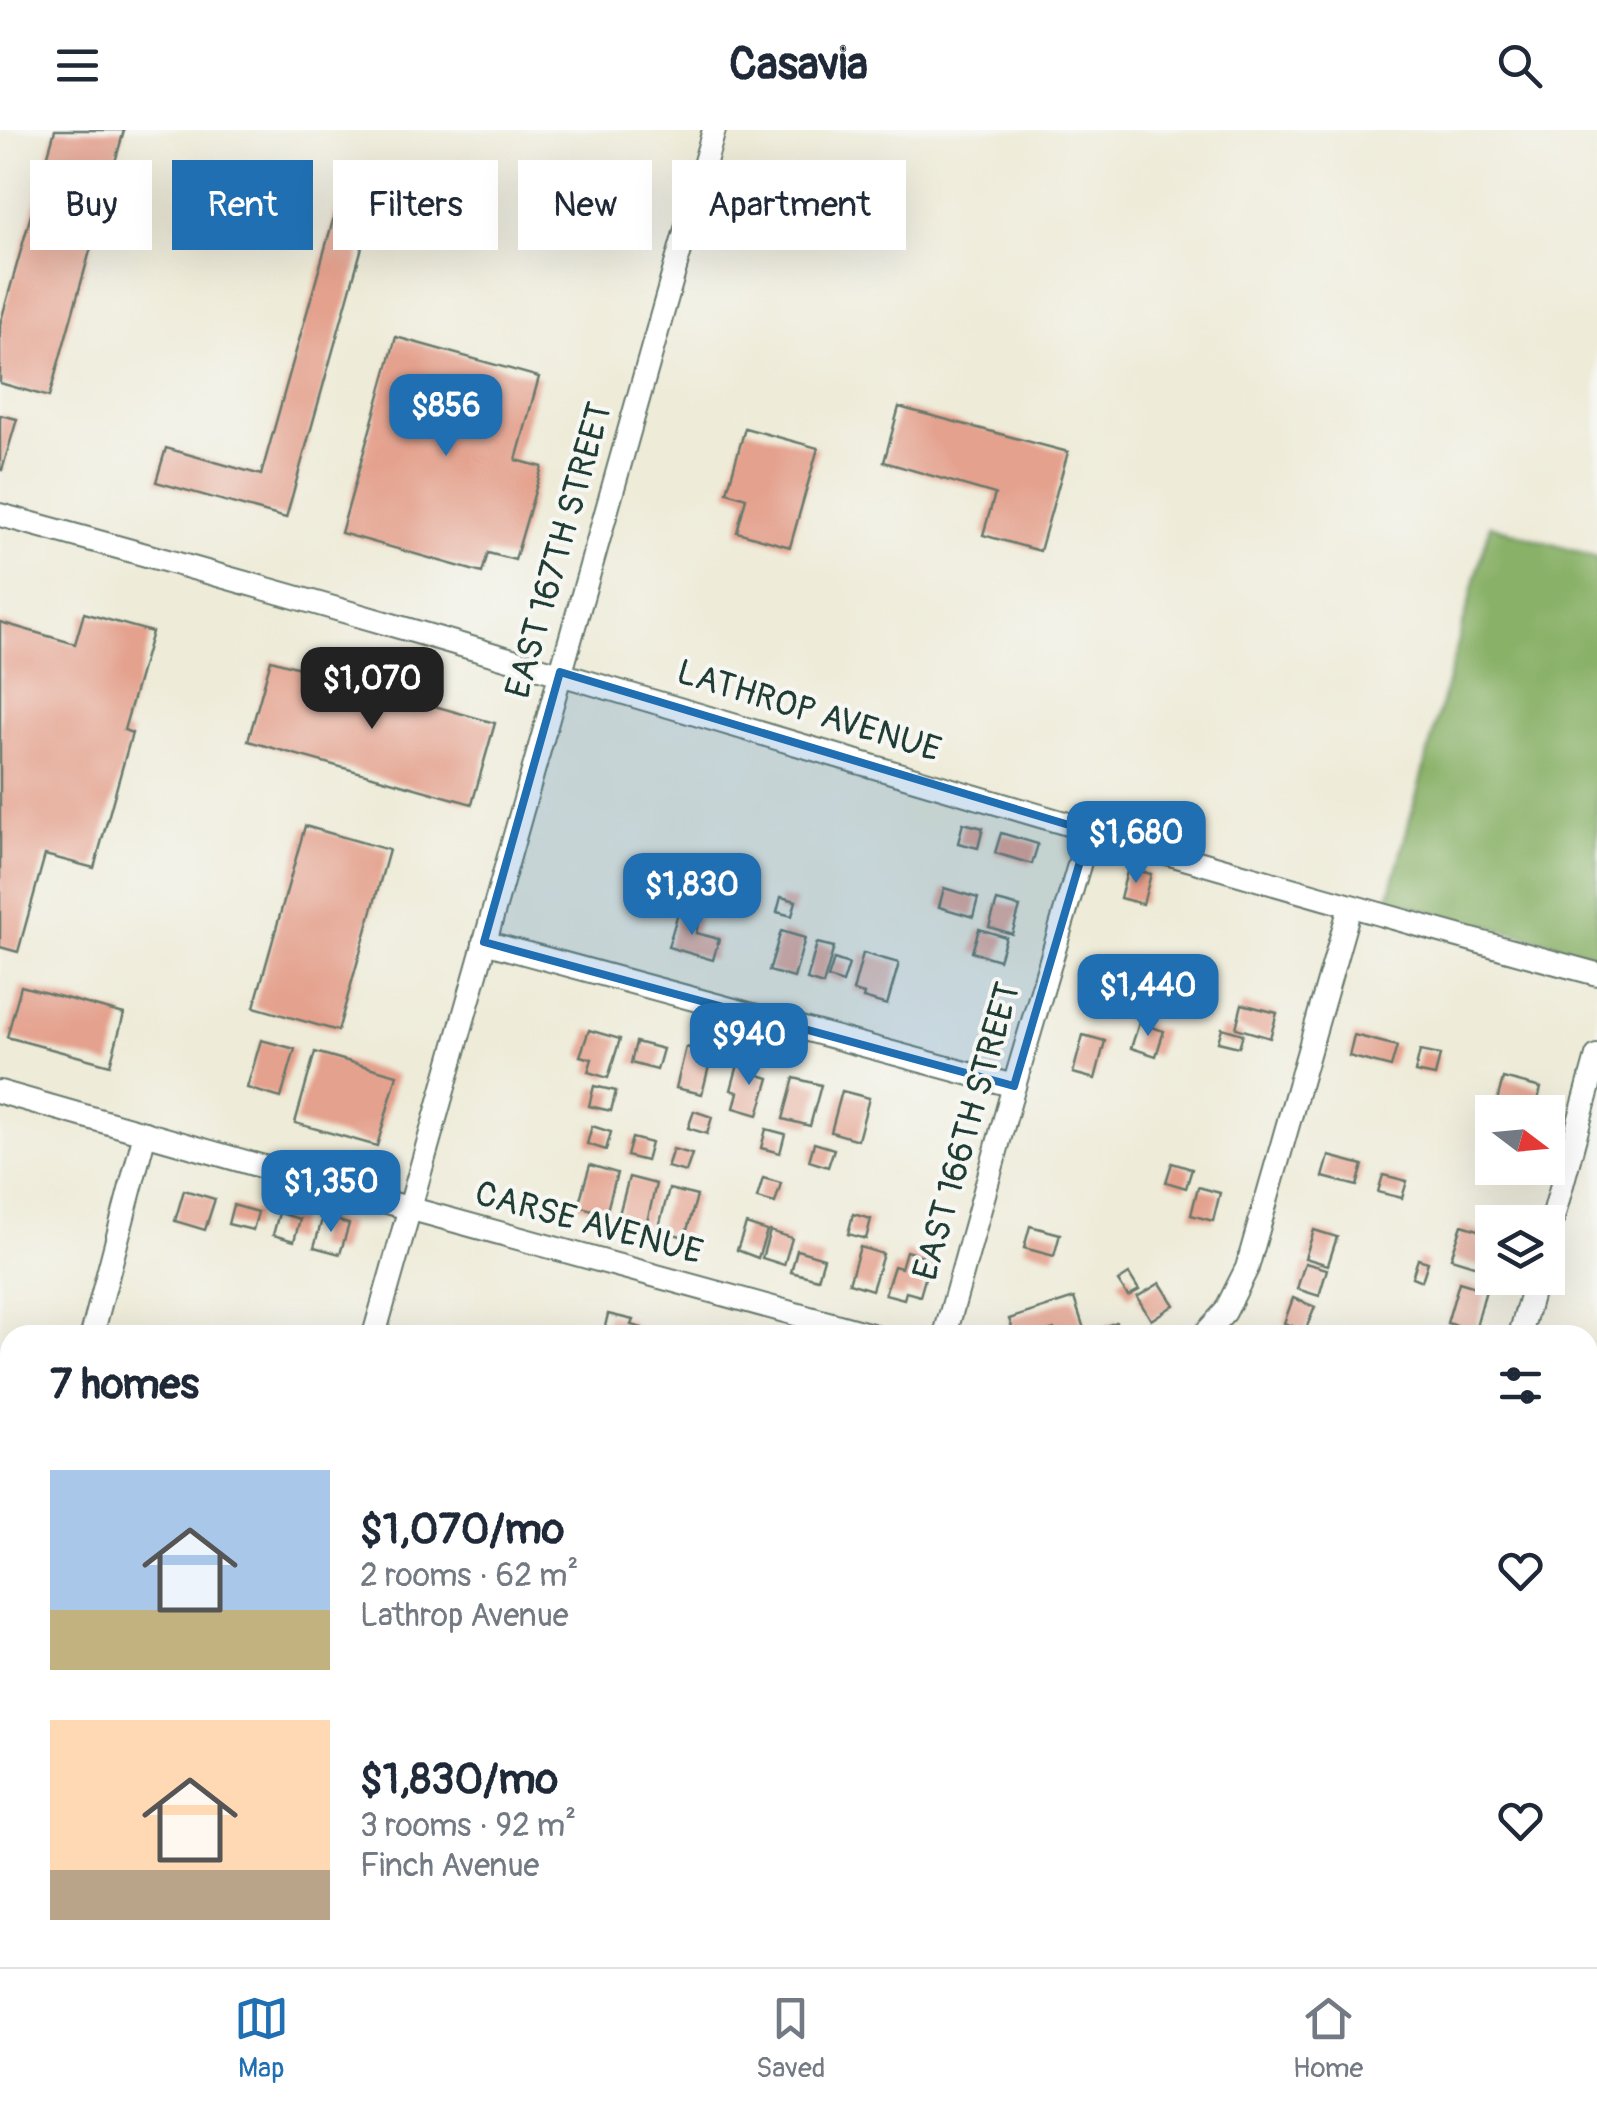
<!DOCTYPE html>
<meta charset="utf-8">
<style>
:root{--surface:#fff;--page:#f2f2f3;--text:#1f2937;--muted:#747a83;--line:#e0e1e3;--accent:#1f6fb2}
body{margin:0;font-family:Pangolin,sans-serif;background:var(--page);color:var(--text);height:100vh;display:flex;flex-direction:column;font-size:38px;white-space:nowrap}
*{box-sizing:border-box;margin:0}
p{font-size:32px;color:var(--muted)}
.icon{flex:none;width:55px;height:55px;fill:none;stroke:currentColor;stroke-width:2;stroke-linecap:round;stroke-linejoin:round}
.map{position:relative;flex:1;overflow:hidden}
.details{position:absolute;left:0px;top:1195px;width:1598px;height:642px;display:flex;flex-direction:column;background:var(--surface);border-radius:30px 30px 0 0;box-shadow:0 10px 40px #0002}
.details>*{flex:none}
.banner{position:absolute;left:30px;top:30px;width:1000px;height:90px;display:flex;gap:20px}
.needle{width:65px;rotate:106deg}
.controls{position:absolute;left:1475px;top:965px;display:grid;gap:20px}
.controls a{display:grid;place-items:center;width:90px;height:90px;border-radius:0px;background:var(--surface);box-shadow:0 10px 40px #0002;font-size:50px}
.price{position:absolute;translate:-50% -85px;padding:0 22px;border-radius:20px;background:var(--accent);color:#fff;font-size:32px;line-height:65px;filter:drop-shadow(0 2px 5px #0008)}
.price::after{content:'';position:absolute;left:50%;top:60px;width:30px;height:22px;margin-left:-15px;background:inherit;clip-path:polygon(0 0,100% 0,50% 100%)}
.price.active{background:#222;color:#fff}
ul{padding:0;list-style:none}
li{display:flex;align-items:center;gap:30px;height:250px;padding:0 50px}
li span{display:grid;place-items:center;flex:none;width:280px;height:200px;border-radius:0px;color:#555}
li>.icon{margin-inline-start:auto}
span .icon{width:120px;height:120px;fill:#fffc;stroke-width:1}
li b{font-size:42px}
h2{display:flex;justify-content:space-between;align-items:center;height:120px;padding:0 50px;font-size:42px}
.chip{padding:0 35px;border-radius:0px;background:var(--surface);box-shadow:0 10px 40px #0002;font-size:35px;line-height:90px}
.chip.active{background:var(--accent);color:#fff}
header{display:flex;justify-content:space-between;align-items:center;height:130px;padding:0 50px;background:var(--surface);font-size:45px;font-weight:700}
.dock{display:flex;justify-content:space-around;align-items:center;height:140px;border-top:2px solid var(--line);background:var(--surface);font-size:28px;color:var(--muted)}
.dock a{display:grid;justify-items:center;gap:5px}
.dock .active{color:var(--accent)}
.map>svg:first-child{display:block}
.forest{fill:#89b167;stroke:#54774e;stroke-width:2.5}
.building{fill:#e4a18d}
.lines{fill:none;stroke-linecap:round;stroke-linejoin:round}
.minor-casing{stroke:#677a6d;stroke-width:26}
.major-casing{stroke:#677a6d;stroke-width:34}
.minor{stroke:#fff;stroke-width:22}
.major{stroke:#f7c06c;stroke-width:30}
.marked{fill:#1f6fb2;fill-opacity:0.2;stroke:#1f6fb2;stroke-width:8;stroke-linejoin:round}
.labels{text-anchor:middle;stroke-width:8;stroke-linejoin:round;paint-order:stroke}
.street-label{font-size:35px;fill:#1f3d34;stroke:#f6f6f2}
</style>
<header><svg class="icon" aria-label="menu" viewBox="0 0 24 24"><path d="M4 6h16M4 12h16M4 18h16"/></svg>Casavia<svg class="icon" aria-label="search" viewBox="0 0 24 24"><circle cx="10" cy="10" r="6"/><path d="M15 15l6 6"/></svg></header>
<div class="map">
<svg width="1597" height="1837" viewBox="0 0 1597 1837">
<rect width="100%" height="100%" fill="#f6f6f2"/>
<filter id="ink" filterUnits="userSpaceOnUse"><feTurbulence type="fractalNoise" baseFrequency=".01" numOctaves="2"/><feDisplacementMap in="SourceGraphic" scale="20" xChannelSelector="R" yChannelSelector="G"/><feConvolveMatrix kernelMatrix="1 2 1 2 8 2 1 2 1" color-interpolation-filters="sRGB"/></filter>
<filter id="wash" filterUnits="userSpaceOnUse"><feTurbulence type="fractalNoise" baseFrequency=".0048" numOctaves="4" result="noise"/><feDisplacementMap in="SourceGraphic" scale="40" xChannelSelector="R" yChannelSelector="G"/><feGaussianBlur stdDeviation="2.25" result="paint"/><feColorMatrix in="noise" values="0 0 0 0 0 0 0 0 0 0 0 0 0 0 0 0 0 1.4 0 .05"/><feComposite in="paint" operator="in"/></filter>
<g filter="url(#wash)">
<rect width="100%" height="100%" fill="#eeebd8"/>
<polygon class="forest" points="1490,395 1597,428 1597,825 1388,770"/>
<g id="blocks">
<g class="building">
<polygon points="55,0 124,0 49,267 0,253 0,194"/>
<polygon points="337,76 371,85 286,388 156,352 166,318 261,345"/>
<polygon points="396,207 539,247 516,330 542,337 515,430 488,423 482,443 341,403"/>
<polygon points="899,277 1068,322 1040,421 983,405 995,364 884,332"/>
<polygon points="0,285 17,289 2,340 0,340"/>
<polygon points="745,298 818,318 790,417 737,402 746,368 727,362"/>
<polygon points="84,483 152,502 124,600 132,603 94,738 45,725 18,822 0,817 0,492 75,514"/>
<polygon points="271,530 495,593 472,674 248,611"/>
<polygon points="963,693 983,698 978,718 958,713"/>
<polygon points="305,696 389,720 338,901 254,877"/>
<polygon points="1001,703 1038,714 1032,734 995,723"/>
<polygon points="1128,738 1151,744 1143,774 1120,768"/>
<polygon points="944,758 978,768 973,787 939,777"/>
<polygon points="781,767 796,771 792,786 777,782"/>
<polygon points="997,771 1020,777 1012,804 989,797"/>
<polygon points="678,783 699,789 696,803 719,809 713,830 668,817"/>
<polygon points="979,799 1006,807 999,830 972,822"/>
<polygon points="781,801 805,808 794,848 769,841"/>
<polygon points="817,813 834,817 823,855 807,850"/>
<polygon points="863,823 899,833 887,875 863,868 864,864 853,861"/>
<polygon points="834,829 849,834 843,853 828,848"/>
<polygon points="1096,829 1159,848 1146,890 1094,875 1100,854 1090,851"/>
<polygon points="21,856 124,884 110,935 7,907"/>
<polygon points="1242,874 1277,883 1270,908 1236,898"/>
<polygon points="1139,893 1164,901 1156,926 1131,918"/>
<polygon points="1222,898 1243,904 1239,917 1218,912"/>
<polygon points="589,900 620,909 608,948 588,942 592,929 580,926"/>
<polygon points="1083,905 1105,911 1095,949 1073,943"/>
<polygon points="1354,905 1397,916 1391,937 1349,926"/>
<polygon points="261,910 295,919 281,968 247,958"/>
<polygon points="636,912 663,919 657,940 631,933"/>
<polygon points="686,917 712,924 702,964 676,958"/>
<polygon points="1420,921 1440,925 1435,946 1415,942"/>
<polygon points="315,922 397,945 377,1016 295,993"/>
<polygon points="739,931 758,937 756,944 769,948 758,985 734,978 738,962 731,960"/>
<polygon points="794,948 821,955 810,996 783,989"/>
<polygon points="1503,948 1541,958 1535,981 1497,971"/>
<polygon points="594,956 616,961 611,981 589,976"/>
<polygon points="842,961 869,968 858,1010 831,1002"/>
<polygon points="694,981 712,987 707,1004 688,998"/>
<polygon points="592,996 611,1002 606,1020 587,1014"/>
<polygon points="766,999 785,1004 780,1023 761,1018"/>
<polygon points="632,1008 651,1013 646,1031 627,1026"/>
<polygon points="814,1013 834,1019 828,1037 809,1031"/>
<polygon points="673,1019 692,1024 686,1042 667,1037"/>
<polygon points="1329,1026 1363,1035 1357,1056 1323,1047"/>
<polygon points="1172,1033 1192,1039 1186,1058 1166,1052"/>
<polygon points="590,1035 617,1043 606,1084 578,1076"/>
<polygon points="1383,1045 1407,1051 1402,1068 1378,1062"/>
<polygon points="629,1047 656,1054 646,1096 618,1088"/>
<polygon points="763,1048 781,1053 775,1073 757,1068"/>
<polygon points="1198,1057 1220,1063 1213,1091 1191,1085"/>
<polygon points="669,1059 697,1066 685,1107 658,1100"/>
<polygon points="184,1060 215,1069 205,1100 175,1091"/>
<polygon points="233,1075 258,1082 253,1100 228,1094"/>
<polygon points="279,1083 300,1089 294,1111 273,1105"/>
<polygon points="853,1084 871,1089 866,1109 848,1104"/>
<polygon points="323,1086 349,1094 340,1124 314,1117"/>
<polygon points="746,1094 767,1101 758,1128 737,1120"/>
<polygon points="1462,1095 1492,1104 1487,1127 1492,1129 1490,1140 1451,1128"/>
<polygon points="1030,1096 1060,1104 1054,1126 1024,1118"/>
<polygon points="1314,1100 1337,1107 1328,1135 1305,1128"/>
<polygon points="770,1101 792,1108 784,1135 762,1128"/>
<polygon points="860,1117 883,1124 872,1160 849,1153"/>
<polygon points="797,1120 824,1128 818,1149 791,1142"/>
<polygon points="906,1121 931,1128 920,1166 906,1162 904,1169 885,1164 894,1136 901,1138"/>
<polygon points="1418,1129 1428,1132 1422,1151 1412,1147"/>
<polygon points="1305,1133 1327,1139 1319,1166 1297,1159"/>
<polygon points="1129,1144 1139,1160 1128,1166 1118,1151"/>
<polygon points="1459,1152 1486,1160 1475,1200 1447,1193"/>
<polygon points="1160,1153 1174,1175 1151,1190 1137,1167"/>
<polygon points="1074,1168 1086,1205 1056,1205 1054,1199 1035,1205 1015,1205 1009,1189"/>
<polygon points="1293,1168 1315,1177 1305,1201 1284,1193"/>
<polygon points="608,1184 633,1190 631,1195 642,1198 641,1205 603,1205"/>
<polygon points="1116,1192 1122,1205 1092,1205 1091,1202"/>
<polygon points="0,1356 10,1359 10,1373 1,1403"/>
<polygon points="270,1828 305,1828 302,1837"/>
<polygon points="414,1828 442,1828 439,1837 411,1837"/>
<polygon points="581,1828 632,1828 630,1837 581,1837"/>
<polygon points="654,1828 727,1828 725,1837 652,1837"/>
<polygon points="803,1828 841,1828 870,1836 800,1837"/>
<polygon points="1202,1828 1226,1828 1224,1837 1201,1831"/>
</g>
</g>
</g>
<g filter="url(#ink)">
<use href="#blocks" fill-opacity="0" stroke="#677a6d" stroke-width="2.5"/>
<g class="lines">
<defs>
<g id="minor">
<path d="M0,385C535,529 1062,700 1597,844"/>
<polyline points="484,812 1014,956"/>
<polyline points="0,962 408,1078 872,1205"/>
<polyline points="1548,1106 1597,926"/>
<polyline points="92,1205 145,1003"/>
<polyline points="374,1205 714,0"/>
<polyline points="945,1205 1014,956 1089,701"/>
<polyline points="1204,1205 1225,1182 1247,1138 1350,777"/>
<polyline points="1520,1205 1536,1148"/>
<polyline points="0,1459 10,1461"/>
<polyline points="197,1837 199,1828"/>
<polyline points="773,1837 775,1828"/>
<polyline points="1346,1837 1348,1828"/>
</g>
<g id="major">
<polyline points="0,1536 10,1539"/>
<polyline points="1021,1828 1054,1837"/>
</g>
</defs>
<use href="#minor" class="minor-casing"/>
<use href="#major" class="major-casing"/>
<use href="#minor" class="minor"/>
<use href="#major" class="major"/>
</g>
</g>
<path class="marked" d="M560,542L1089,701L1014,956L484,812Z"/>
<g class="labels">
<g class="street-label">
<text transform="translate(558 420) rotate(-74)" y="12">EAST 167TH STREET</text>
<text transform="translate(809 580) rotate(17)" y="12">LATHROP AVENUE</text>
<text transform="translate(966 1001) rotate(-74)" y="12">EAST 166TH STREET</text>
<text transform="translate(589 1092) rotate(15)" y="12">CARSE AVENUE</text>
</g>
</g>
</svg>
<div class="controls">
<a><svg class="needle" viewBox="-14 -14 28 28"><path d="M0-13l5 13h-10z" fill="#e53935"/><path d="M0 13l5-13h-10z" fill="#747a83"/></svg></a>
<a><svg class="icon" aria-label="layers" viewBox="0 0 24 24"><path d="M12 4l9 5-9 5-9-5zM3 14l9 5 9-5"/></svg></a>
</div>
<b class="price" style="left:446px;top:329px">$856</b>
<b class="price active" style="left:372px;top:602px">$1,070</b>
<b class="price" style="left:1136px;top:756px">$1,680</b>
<b class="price" style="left:692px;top:808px">$1,830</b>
<b class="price" style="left:1148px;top:909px">$1,440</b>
<b class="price" style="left:749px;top:958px">$940</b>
<b class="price" style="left:331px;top:1105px">$1,350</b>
<div class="banner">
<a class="chip">Buy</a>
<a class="chip active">Rent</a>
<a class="chip">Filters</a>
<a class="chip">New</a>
<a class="chip">Apartment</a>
</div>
<section class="details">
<h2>7 homes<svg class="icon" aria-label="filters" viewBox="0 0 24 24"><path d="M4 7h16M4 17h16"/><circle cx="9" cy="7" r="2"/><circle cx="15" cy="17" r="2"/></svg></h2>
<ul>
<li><span style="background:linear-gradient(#a9c7e8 70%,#c2b280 0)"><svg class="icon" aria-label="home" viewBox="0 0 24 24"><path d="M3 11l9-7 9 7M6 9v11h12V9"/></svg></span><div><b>$1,070/mo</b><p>2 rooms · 62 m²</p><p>Lathrop Avenue</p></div><svg class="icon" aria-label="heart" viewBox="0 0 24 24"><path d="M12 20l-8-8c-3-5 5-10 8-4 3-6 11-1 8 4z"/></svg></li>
<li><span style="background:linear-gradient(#ffd9b3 75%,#b9a48a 0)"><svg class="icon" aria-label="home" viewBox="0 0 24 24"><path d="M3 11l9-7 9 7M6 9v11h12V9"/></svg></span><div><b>$1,830/mo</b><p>3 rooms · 92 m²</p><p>Finch Avenue</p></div><svg class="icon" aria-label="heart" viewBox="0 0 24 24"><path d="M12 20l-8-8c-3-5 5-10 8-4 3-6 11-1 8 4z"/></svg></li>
</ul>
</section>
</div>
<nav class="dock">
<a class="active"><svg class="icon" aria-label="map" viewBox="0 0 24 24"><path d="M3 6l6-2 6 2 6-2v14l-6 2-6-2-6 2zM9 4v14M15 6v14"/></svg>Map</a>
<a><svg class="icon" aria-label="saved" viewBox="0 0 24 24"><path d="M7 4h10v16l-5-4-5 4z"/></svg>Saved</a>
<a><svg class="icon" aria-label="home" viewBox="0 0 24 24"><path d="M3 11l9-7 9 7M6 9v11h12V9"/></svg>Home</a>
</nav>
